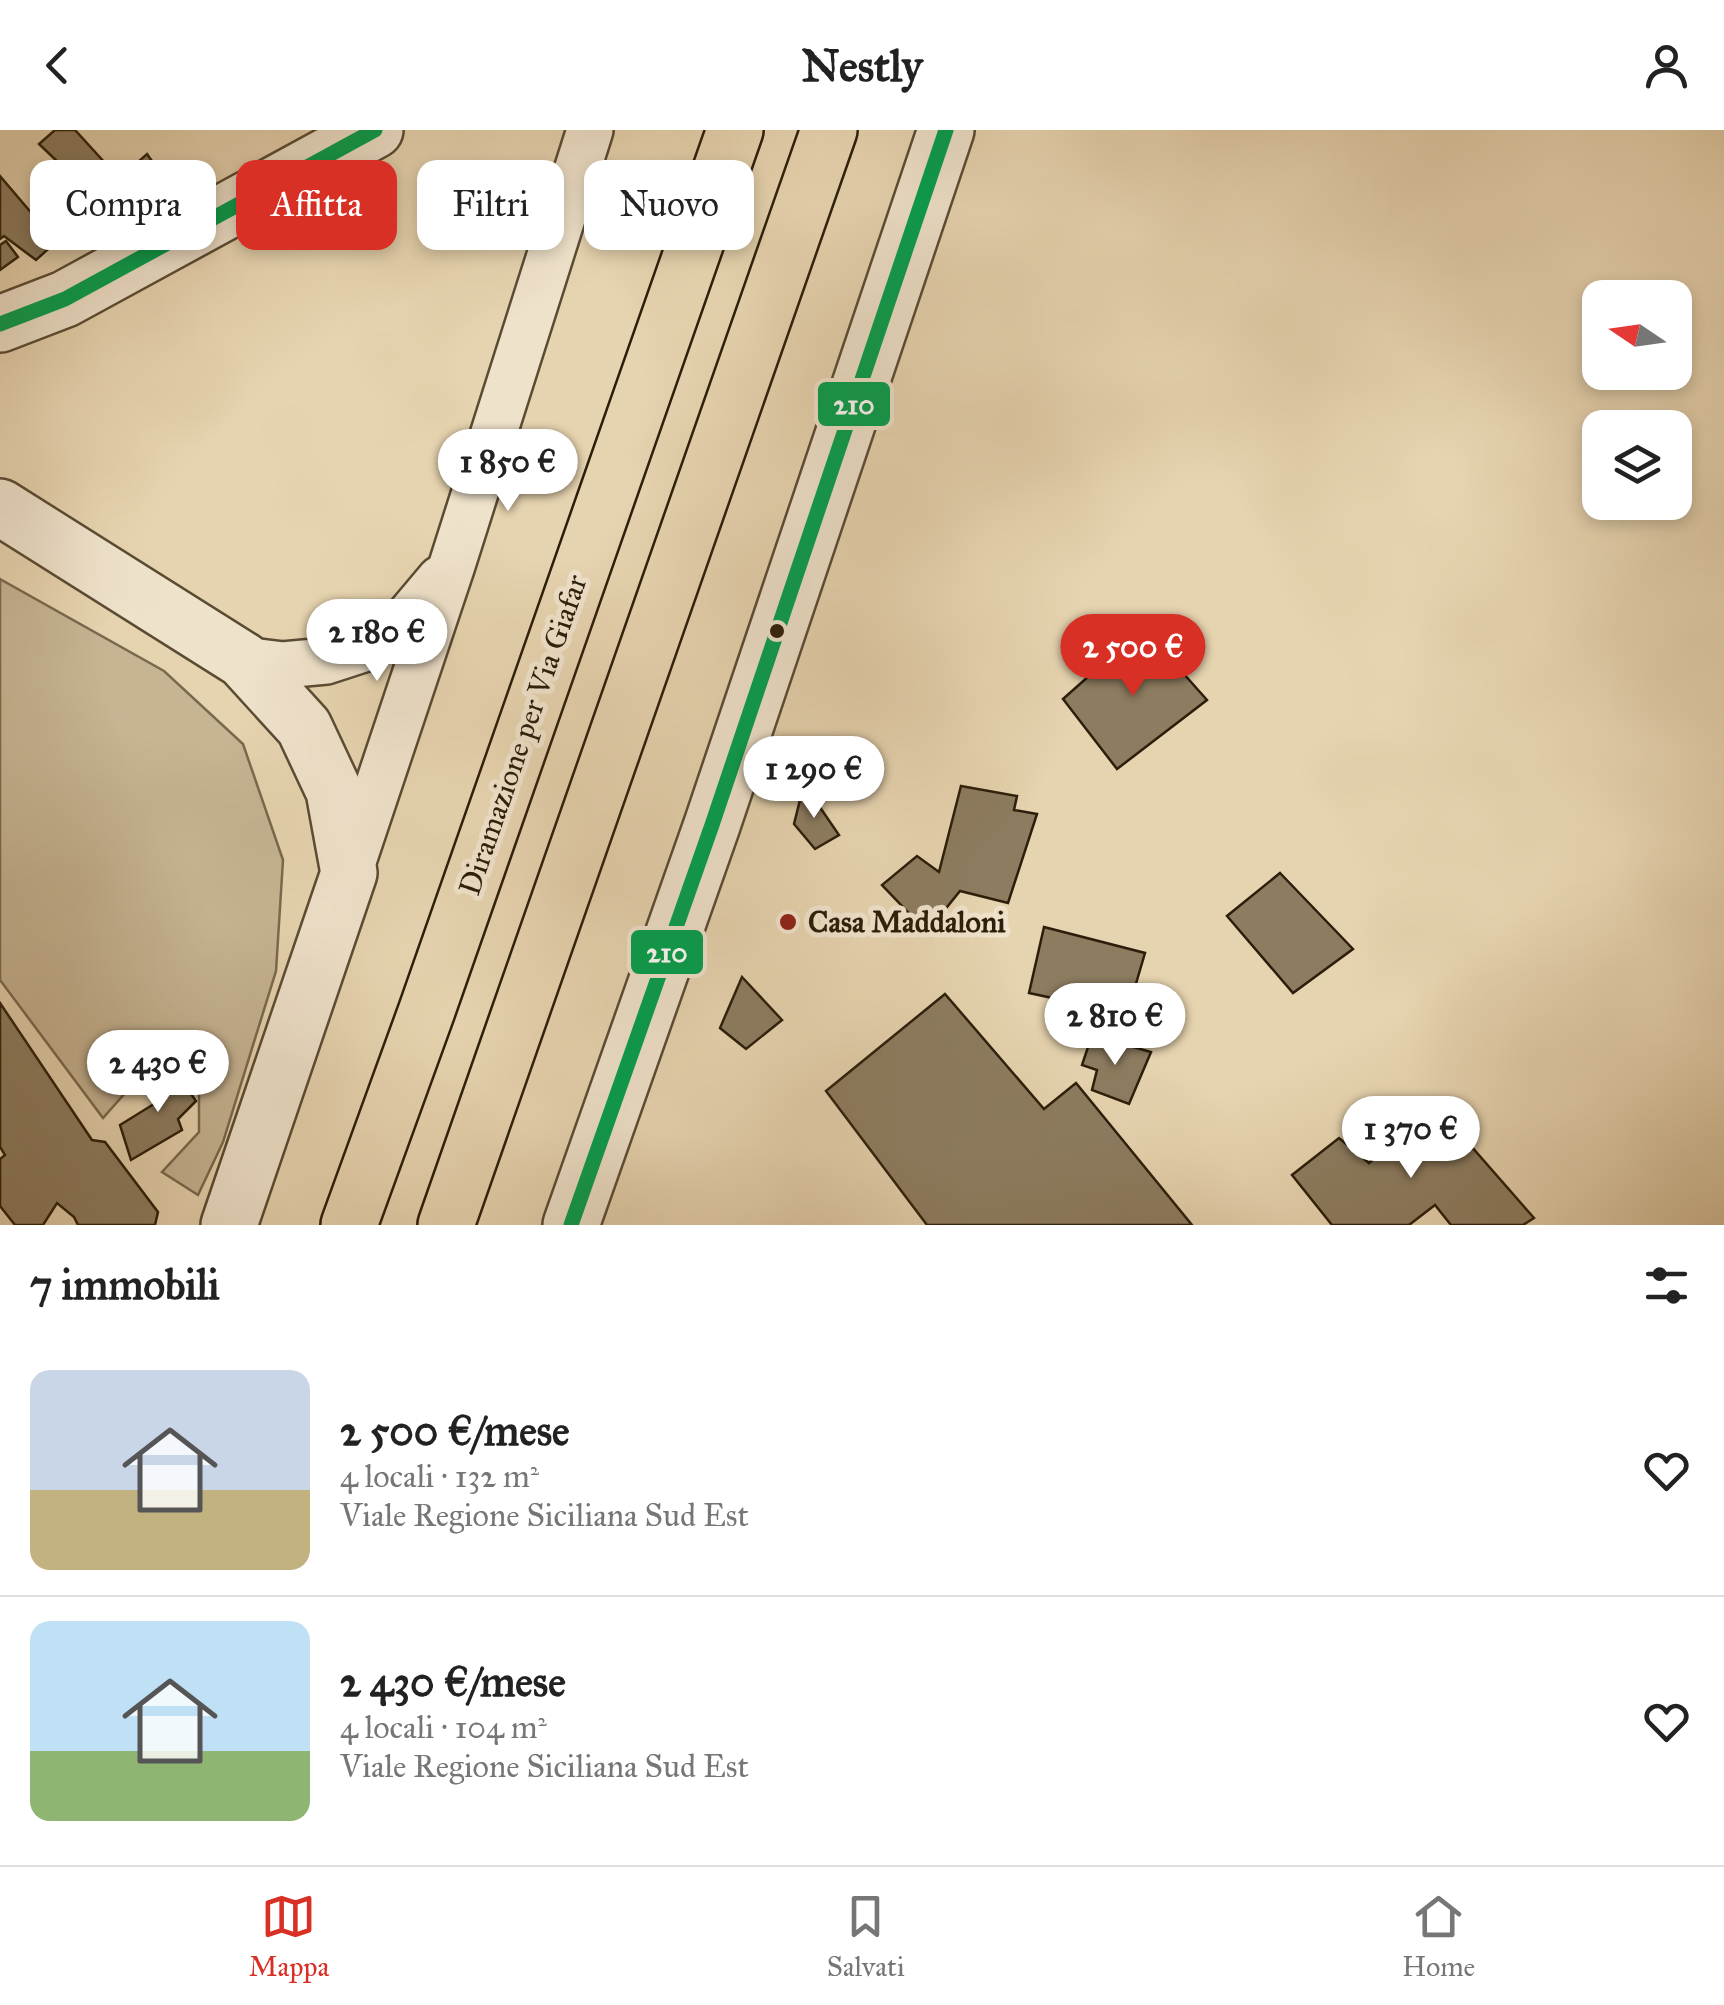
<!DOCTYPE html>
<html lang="it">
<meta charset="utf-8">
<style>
:root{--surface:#fff;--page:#f2f2f2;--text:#222;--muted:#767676;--line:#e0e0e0;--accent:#d93025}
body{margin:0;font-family:"IM FELL Great Primer",serif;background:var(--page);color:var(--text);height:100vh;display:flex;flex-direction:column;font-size:38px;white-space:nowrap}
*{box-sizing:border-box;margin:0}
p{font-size:32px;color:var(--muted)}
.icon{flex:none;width:55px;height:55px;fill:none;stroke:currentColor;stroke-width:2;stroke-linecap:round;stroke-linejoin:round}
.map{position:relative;height:1095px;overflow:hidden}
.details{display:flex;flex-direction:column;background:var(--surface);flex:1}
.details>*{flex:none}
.banner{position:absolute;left:30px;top:30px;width:1000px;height:90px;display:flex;gap:20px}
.needle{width:65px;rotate:283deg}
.controls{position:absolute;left:1582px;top:150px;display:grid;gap:20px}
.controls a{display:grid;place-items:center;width:110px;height:110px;border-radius:20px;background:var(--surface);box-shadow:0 5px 15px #0003;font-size:50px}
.price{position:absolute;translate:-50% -85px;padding:0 22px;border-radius:35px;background:#fff;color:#222;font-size:32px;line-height:65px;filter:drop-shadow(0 2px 5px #0008)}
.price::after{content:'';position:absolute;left:50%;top:60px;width:30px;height:22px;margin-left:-15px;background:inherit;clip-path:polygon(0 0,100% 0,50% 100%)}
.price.on{background:var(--accent);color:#fff}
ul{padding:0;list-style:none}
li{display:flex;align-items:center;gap:30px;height:250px;padding:0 30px}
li+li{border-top:2px solid var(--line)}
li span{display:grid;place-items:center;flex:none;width:280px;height:200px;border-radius:20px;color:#555}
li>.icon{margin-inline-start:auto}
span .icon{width:120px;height:120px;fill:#fffc;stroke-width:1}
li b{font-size:42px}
h2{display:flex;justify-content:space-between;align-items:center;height:120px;padding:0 30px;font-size:42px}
.pill{padding:0 35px;border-radius:20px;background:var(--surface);box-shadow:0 5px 15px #0003;font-size:35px;line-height:90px}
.pill.on{background:var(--accent);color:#fff}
header{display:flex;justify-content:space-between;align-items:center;height:130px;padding:0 30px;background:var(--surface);font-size:45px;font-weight:700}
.dock{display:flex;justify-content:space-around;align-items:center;height:140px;border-top:2px solid var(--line);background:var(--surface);font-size:28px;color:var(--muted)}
.dock a{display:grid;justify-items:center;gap:5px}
.dock .on{color:var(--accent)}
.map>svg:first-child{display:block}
.green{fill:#c6b493;stroke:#79694e;stroke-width:2.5}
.building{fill:#8d7c60;stroke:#2c1e0a;stroke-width:2.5}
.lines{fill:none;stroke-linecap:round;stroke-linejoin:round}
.minor-casing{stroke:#5a4b33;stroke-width:50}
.tertiary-casing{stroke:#5a4b33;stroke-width:60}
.motorway-casing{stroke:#2c1e0a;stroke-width:60}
.minor{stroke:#efe2cb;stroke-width:45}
.tertiary{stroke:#efe2cb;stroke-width:55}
.motorway{stroke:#e6d3af;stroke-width:55}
.bus-1-casing{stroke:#efe2cb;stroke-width:22}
.bus-1{stroke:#029f4d;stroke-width:15}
.bus-dot{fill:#2c1e0a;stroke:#efe2cb;stroke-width:4}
.poi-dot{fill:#8f2418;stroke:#efe2cb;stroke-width:4}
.labels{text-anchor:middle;stroke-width:10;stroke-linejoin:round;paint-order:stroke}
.street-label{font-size:30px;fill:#2c1e0a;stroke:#efe2cb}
.poi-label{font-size:30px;font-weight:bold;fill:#2c1e0a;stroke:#efe2cb;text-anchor:start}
.line-badge{stroke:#efe2cb;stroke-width:4}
.badge-label{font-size:28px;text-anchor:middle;font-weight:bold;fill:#fff}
</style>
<header><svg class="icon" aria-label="back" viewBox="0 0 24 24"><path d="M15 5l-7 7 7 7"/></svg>Nestly<svg class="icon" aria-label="person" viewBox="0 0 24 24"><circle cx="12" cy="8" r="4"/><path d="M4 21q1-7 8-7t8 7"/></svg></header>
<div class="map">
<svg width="1724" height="1095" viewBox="0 0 1724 1095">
<rect width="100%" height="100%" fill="#e6d3af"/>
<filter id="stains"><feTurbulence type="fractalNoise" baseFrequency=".002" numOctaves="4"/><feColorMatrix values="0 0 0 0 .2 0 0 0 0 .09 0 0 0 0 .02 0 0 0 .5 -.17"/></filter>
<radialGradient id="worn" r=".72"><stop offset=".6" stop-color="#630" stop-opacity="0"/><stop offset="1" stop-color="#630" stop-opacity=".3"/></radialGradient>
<polygon class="green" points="0,449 164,541 243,614 283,730 276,841 223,1012 198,1065 162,1042 199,1002 199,937 172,910 103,988 0,850"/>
<g class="building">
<polygon points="55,0 75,0 106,34 86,59 39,14"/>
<polygon points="147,24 175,64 153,82 122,46"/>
<polygon points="0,46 34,86 56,82 68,101 36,130 4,106 0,109"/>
<polygon points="6,111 18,127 0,140 0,115"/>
<polygon points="1143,498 1207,570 1117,639 1063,569"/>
<polygon points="804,654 839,705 815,719 794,694"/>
<polygon points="961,656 1017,666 1014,680 1037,684 1008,773 960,761 927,802 882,755 917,726 939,742"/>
<polygon points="1280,743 1353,819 1293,863 1227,786"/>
<polygon points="1044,797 1145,823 1127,884 1029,863"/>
<polygon points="742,847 782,890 746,919 720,898"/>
<polygon points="945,864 1044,979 1076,953 1192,1095 927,1095 826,961"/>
<polygon points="0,873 92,1010 105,1012 158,1082 155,1095 78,1095 74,1087 57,1073 43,1095 15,1095 0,1076 0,1029 5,1025 0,1017"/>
<polygon points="1092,905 1151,922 1129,974 1092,960 1097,940 1082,935"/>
<polygon points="172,937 196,971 178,989 182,1000 131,1030 120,995 154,974 150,952"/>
<polygon points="1436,976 1534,1088 1523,1095 1451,1095 1435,1075 1409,1095 1332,1095 1292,1045 1339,1008 1369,1033"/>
</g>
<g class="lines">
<defs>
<g id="minor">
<polyline points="243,530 283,535 326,531 366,518 403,493 440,449"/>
<polyline points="349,743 452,435 590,0"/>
</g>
<g id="tertiary">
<polyline points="0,194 65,169 375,0"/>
<polyline points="0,377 243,530 304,597 334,661 349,743 229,1095"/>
<polyline points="571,1095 712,695 946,0"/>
</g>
<g id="motorway">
<polyline points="349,1095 427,880 735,0"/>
<polyline points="446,1095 829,0"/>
</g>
</defs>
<use href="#minor" class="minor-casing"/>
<use href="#tertiary" class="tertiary-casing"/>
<use href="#motorway" class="motorway-casing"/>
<use href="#minor" class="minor"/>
<use href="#tertiary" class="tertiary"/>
<use href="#motorway" class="motorway"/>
<defs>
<g id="bus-1">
<polyline points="0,194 65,169 375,0"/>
<polyline points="571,1095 712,695 946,0"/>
</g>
</defs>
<use href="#bus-1" class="bus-1-casing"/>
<use href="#bus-1" class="bus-1"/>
</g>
<circle class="bus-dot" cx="777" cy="501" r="9"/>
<circle class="poi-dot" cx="788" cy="792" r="10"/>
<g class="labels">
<g class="street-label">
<text transform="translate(523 605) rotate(-71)" y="10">Diramazione per Via Giafar</text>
</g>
<g class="poi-label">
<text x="808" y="802">Casa Maddaloni</text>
</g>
</g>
<g class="line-badge">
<rect x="816" y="250" width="76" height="48" rx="10" fill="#029f4d"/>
<rect x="629" y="798" width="76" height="48" rx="10" fill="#029f4d"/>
</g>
<g class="badge-label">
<text x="854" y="284">210</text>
<text x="667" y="832">210</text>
</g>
<rect width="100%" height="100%" filter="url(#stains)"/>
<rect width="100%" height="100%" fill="url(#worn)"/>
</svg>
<div class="controls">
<a><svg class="needle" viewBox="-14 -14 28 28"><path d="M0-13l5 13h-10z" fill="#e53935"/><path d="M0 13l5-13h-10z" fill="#767676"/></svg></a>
<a><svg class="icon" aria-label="layers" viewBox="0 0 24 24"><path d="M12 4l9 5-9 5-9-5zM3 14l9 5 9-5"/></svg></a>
</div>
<b class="price" style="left:508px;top:384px">1 850 €</b>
<b class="price" style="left:377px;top:554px">2 180 €</b>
<b class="price on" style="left:1133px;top:569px">2 500 €</b>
<b class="price" style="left:814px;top:691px">1 290 €</b>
<b class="price" style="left:1115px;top:938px">2 810 €</b>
<b class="price" style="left:158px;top:985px">2 430 €</b>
<b class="price" style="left:1411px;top:1051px">1 370 €</b>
<div class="banner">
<a class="pill">Compra</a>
<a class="pill on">Affitta</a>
<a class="pill">Filtri</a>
<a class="pill">Nuovo</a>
</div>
</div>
<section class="details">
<h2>7 immobili<svg class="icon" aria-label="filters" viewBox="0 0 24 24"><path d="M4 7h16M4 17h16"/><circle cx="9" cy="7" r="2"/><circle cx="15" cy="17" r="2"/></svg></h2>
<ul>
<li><span style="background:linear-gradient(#c9d6e8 60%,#c2b280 0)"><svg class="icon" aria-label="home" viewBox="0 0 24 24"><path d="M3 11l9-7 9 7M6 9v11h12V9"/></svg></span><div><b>2 500 €/mese</b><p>4 locali · 132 m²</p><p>Viale Regione Siciliana Sud Est</p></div><svg class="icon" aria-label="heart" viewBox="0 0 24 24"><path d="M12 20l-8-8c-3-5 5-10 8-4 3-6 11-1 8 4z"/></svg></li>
<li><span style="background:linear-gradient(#bfe0f5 65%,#8fb573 0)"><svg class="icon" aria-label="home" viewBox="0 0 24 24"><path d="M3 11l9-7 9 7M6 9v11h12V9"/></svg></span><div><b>2 430 €/mese</b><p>4 locali · 104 m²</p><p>Viale Regione Siciliana Sud Est</p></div><svg class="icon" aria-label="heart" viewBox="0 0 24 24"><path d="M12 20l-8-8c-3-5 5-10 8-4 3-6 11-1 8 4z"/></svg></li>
</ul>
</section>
<nav class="dock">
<a class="on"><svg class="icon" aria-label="map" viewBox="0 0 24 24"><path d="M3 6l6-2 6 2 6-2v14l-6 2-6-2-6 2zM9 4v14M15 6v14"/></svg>Mappa</a>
<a><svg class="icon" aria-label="saved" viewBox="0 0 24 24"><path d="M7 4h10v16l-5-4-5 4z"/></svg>Salvati</a>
<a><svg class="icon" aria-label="home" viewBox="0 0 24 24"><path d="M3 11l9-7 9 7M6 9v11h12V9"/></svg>Home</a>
</nav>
